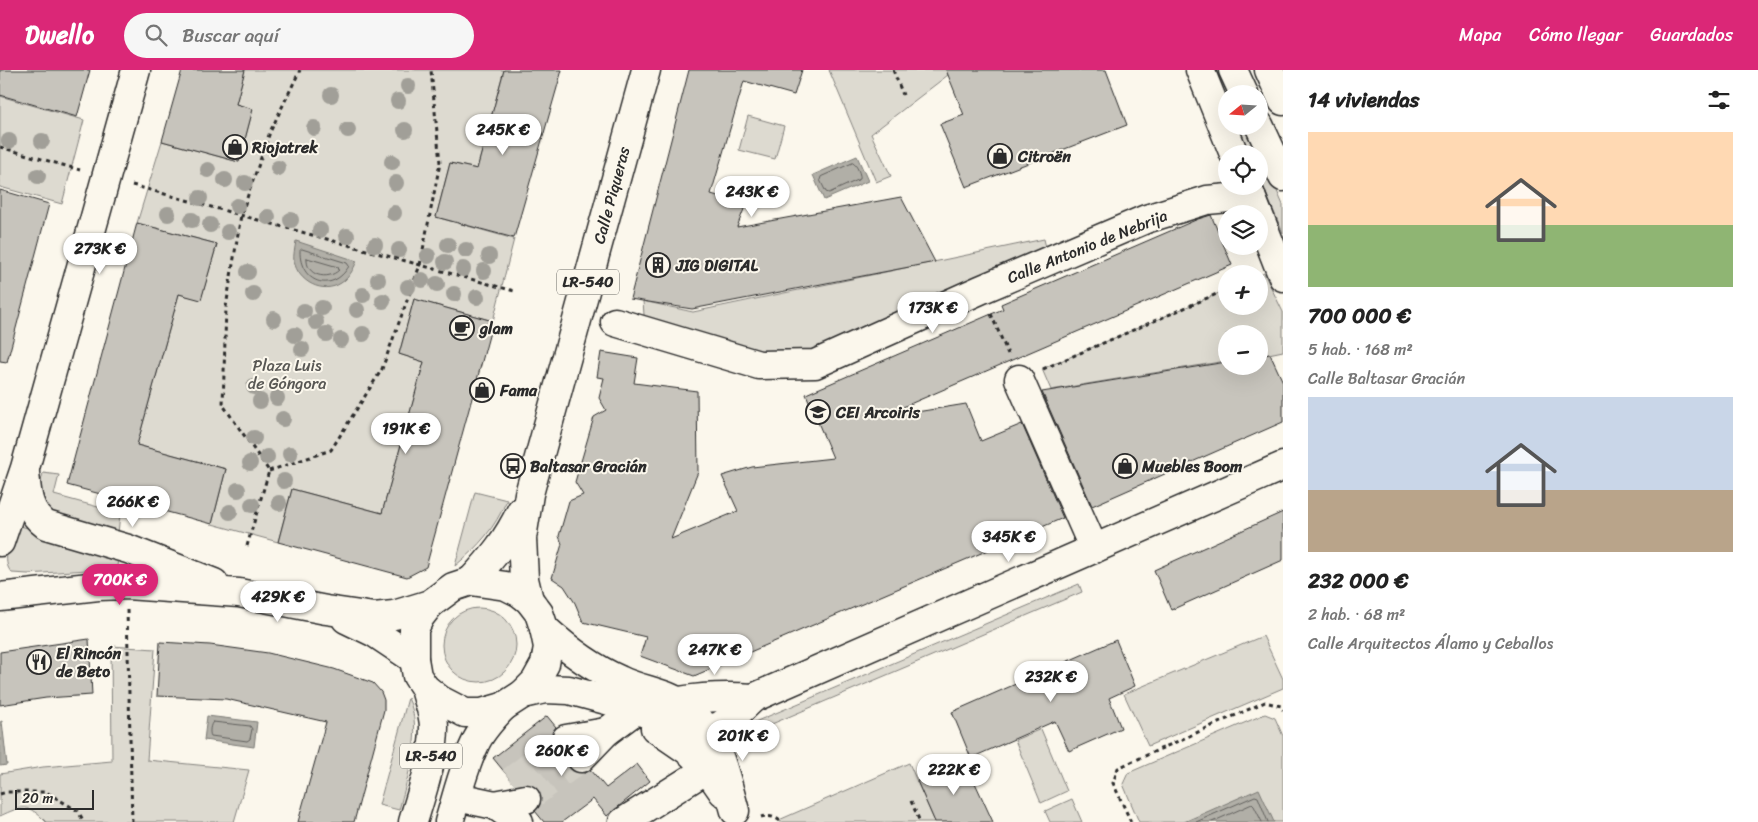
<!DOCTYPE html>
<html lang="es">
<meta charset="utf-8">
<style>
:root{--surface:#fff;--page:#f6f6f6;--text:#222;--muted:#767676;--accent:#db2777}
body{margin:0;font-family:Sriracha,sans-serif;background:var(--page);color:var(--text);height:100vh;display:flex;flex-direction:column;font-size:19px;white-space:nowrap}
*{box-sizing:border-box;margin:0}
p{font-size:16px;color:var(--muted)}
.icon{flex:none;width:28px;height:28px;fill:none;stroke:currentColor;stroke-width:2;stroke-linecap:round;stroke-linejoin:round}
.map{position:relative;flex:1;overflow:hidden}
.side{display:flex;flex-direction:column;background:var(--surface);width:475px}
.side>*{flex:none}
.needle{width:32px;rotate:252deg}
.fabs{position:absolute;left:1218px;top:15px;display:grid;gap:10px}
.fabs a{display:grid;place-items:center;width:50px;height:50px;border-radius:50%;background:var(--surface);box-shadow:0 5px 20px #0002;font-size:25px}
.scale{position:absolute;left:15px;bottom:12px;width:79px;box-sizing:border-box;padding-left:5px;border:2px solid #2b2b2b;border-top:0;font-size:14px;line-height:18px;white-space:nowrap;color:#2b2b2b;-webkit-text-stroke:4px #fbf7ec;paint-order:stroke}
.price{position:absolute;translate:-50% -42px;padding:0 11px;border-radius:18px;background:#fff;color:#222;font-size:16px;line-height:32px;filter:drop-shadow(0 1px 2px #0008)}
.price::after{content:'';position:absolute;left:50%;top:30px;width:15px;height:11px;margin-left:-8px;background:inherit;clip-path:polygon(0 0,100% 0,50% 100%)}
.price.current{background:var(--accent);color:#fff}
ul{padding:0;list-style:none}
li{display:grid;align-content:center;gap:10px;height:265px;padding:0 25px}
li span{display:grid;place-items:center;height:155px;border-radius:0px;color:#555}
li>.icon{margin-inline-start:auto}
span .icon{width:90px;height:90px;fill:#fffc;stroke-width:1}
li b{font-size:21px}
h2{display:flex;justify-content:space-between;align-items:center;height:60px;padding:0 25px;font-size:21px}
header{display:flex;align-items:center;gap:30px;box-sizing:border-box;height:70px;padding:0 25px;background:var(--accent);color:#fff}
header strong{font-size:24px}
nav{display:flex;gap:28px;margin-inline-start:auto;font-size:18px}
.search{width:350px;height:45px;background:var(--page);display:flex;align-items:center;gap:12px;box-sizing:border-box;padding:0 18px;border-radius:28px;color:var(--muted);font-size:19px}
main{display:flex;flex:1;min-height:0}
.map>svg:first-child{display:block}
.green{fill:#dddad0;stroke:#84827e}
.water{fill:#b1afa7;stroke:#7b7a75}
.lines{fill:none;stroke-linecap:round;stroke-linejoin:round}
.shore{stroke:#61605d;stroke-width:1}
.building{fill:#c7c4bc;stroke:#2b2b2b}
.minor-tunnel{stroke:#d1cec5;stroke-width:28;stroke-dasharray:28 14;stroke-linecap:butt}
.minor-casing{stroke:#2b2b2b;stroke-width:31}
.major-casing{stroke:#2b2b2b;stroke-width:31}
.highway-casing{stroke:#2b2b2b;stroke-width:31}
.path{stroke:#2b2b2b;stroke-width:3;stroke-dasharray:4 4;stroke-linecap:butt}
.minor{stroke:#fbf7ec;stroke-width:28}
.major{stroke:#fbf7ec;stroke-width:28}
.highway{stroke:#fbf7ec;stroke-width:28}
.tree{fill:#a19f98}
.labels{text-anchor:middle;stroke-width:4;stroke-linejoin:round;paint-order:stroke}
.shield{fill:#fbf7ec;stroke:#696865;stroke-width:1}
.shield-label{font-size:15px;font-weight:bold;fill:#2b2b2b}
.poi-label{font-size:16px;font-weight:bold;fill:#2b2b2b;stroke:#fbf7ec;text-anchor:start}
.street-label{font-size:16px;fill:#2b2b2b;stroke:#fbf7ec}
.park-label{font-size:16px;fill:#585754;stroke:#fbf7ec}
</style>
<header>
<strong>Dwello</strong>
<div class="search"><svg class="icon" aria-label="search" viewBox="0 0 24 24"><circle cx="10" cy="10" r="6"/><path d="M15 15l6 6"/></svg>Buscar aquí</div>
<nav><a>Mapa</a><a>Cómo llegar</a><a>Guardados</a></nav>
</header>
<main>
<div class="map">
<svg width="1283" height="752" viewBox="0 0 1283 752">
<rect width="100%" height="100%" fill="#fbf7ec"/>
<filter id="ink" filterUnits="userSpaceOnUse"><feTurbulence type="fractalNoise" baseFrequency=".02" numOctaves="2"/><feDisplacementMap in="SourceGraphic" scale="10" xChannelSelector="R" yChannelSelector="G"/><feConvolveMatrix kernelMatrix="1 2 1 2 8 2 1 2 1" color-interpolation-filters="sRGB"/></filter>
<g filter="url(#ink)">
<g class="green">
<polygon points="245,0 504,0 477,99 450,93 436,147 514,169 493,251 414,229 399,284 424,292 382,443 292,419 278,472 212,454 226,399 137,375 179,224 201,229 217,174 137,153 162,71 239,92 253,39 236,34"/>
<polygon points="829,0 946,0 948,5 871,64 891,106 876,112"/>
<polygon points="0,26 84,50 62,134 0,117"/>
<polygon points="748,46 784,56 775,89 739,80"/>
<polygon points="1236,56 1249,56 1283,135 1283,163 1259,107 1259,84 1249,84"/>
<polygon points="1044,169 1047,182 815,289 763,290 655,259 644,245 643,231 693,242"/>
<polygon points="1264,203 1283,242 1283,281 1259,286 1259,264 1226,264 1226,291 1051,320 1042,299 1226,220 1226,236 1259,236 1259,206"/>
<path d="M43,403L59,405L54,425L120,443L118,464C99,460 55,453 45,437C38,427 40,414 43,403Z"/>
<path d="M475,422L507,430C494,459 480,475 455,496Z"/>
<path d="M17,455L118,484L117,498L28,504L12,503C0,491 11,469 17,455Z"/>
<polygon points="1079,514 1082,522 753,662 750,654"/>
<circle cx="479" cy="575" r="37"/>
<polygon points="1263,566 1283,609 1283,618 1148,676 1124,624"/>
<path d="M111,576L155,579L147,690L249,700L234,752H46C28,733 22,736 0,746V704L43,697L112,691Z"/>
<path d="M408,628C424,659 407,709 399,740L379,735Z"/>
<polygon points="1265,644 1275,648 1283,666 1283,752 1139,752 1123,714 1128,703"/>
<polygon points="1041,659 1067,721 1041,733 1015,670"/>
<polygon points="909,693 935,752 780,752 779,750"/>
<polygon points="1072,729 1082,752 1050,752 1045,741"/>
</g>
<g class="water">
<polygon points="857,86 868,111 824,130 813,105"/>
<path d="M296,171L357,191C353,200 349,208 341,213C323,225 298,212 294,191C293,185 295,178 296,171Z"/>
<polygon points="207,646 257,652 254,677 204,670"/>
<polygon points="2,651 7,695 0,696 0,652"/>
<polygon points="1259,719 1274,752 1184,752"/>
</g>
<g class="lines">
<g class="shore">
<path d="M853,93C857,95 861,105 860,109L829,123L826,122L820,110L821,107Z"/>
<path d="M302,179L347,193L349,196C332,225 299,212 300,181Z"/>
<path d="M307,188L338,197L339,200C328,211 305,206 307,188Z"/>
<path d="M213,652L250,656L252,659L250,669L247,671L211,666C209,663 210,654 213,652Z"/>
<polyline points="1196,752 1255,726 1258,727 1268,752"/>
<polyline points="1212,752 1252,734 1254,736 1262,752"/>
</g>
</g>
<g class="building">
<polygon points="0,0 90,0 77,47 0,25"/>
<polygon points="182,0 245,0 236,34 253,39 239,92 162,71"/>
<polygon points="504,0 562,0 514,168 436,147 450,93 477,99"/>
<polygon points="689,0 802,0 794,25 744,11 711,124 746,134 737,157 901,127 935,192 692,239 630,229"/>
<polygon points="946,0 1106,0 1127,55 966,117 940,54 964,45"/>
<polygon points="0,120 49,134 7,292 0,291"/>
<polygon points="1211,145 1232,195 896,340 898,345 966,334 981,371 1022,354 1063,448 694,606 640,586 646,567 583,552 575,533 564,516 552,508 562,474 559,466 569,431 583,425 575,412 594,347 606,340 599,328 604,308 597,307 601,282 638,288 634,313 697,321 698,402 671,469 738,441 722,406 752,397 833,388 806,324 1003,239 1001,234 1198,149"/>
<polygon points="137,153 217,174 201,230 179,224 137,375 226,399 212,454 67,415"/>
<polygon points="414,229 493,251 426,497 407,507 278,472 292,419 382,443 424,292 399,284"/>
<polygon points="1270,284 1283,312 1283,352 1092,436 1042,322 1226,292 1226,296 1259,296 1259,286"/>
<polygon points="1283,442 1283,490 1171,540 1154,500"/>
<polygon points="89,569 92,625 46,628 0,635 0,582"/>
<polygon points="1116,570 1135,616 1109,628 1121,658 1069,681 1055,651 971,688 952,642"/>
<polygon points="160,572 210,575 268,583 334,599 373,613 381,622 384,630 384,640 354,752 298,752 326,652 226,629 157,626"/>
<polygon points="547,646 556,657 551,664 551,672 554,679 560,683 566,684 566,693 571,700 578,703 585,703 591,700 606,718 637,694 650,711 607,746 593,729 562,752 544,752 535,741 541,734 541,727 538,719 531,714 515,715 493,688"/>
<polygon points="964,689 993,752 935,752 917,711"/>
</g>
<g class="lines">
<g class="minor-tunnel">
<polyline points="511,711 566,669"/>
<polyline points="526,729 581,688"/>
</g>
<defs>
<g id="minor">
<polyline points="615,252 759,295 815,294 980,220 1146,149 1207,130 1251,126"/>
<polyline points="1019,309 1094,479"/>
<path d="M25,403C27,424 28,442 46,455L128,479L214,513"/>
<polyline points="0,472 25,398 136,0"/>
<polyline points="0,527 98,516 127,515 239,523 326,540 374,547 394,545 430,534"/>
<polyline points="346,549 375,563 414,589"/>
<path d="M544,558C567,579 592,598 620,610C642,621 672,623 690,640C718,666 725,706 735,741"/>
<polyline points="523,624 545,619 569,620 621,634 691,660 707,660 720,656 734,646 753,628 1283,396"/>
<path d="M679,631C703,627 728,626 753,628"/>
<polyline points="655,658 690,682 707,699 723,722"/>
<polyline points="566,669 606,662"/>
<polyline points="581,688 606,662 633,642"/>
<polyline points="457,727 495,735 519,752"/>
<polyline points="495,735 526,729"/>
<polyline points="623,752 707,699"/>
</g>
<g id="major">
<polyline points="1200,0 1234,84"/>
<polyline points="1247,116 1258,144"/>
<polyline points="1259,146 1283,207"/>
<polygon points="471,511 506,516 520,523 529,530 539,543 544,558 548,577 545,594 535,612 523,624 503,637 482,643 465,643 440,630 425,618 417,606 414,589 414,559 420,547 430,534 453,517"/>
<path d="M471,511C493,487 507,470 521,441"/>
<polyline points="529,530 524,509 522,468 529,424 646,0"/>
<path d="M413,752C422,721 434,689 434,657C434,644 428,631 425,618"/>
<path d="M449,752C457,726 463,699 475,674C481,660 493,648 503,637"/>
</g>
<g id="highway">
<polyline points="1233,0 1244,24"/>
<polyline points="1269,0 1283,31"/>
<polyline points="1259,55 1283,107"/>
</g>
</defs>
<use href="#minor" class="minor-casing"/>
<use href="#major" class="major-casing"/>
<use href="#highway" class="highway-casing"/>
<g class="path">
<polyline points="893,0 903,25"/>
<polyline points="0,77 80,100"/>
<polyline points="132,115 514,221"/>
<polyline points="991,244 1008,284"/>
<polyline points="1043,299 1226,220"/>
<polyline points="269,401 331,380 382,299 420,195 440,93 431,0"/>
<polyline points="247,476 269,401 223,335 226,237 241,145 270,62 300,0"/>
<polyline points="127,540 132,752"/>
<polyline points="0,724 7,722 46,722 78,741 84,752"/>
<polyline points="911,731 920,752"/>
<path d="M761,747C767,745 777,747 781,752"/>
<polyline points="1131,752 1113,713 1118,698 1265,632 1281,636 1283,640"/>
</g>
<use href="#minor" class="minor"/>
<use href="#major" class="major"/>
<use href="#highway" class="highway"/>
</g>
<g class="tree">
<circle cx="408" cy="16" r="8"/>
<circle cx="331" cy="25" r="8"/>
<circle cx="398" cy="31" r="8"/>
<circle cx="314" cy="58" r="8"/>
<circle cx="348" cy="60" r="8"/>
<circle cx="405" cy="60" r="8"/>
<circle cx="9" cy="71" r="8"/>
<circle cx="42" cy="71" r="8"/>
<circle cx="392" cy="92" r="8"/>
<circle cx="278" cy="98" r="8"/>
<circle cx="208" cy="100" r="8"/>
<circle cx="38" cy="106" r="8"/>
<circle cx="225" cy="110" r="8"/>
<circle cx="245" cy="113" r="8"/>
<circle cx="396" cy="113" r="8"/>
<circle cx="200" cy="128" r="8"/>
<circle cx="237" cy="136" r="8"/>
<circle cx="394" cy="143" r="8"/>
<circle cx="168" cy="144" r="8"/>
<circle cx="268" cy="147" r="8"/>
<circle cx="192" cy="150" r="8"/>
<circle cx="291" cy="150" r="8"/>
<circle cx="210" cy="155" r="8"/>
<circle cx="320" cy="160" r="8"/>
<circle cx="228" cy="162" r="8"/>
<circle cx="347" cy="166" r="8"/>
<circle cx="375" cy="175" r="8"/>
<circle cx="448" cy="175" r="8"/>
<circle cx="399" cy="180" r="8"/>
<circle cx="466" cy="180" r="8"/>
<circle cx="428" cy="186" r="8"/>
<circle cx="489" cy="186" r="8"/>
<circle cx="445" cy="192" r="8"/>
<circle cx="463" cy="199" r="8"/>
<circle cx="484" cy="201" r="8"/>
<circle cx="248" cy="202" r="8"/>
<circle cx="378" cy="210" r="8"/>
<circle cx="422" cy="210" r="8"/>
<circle cx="437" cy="214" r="8"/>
<circle cx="408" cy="217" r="8"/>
<circle cx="253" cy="224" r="8"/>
<circle cx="454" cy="224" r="8"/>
<circle cx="363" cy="225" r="8"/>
<circle cx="477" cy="227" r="8"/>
<circle cx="383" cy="231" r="8"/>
<circle cx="322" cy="238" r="8"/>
<circle cx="357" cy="240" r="8"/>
<circle cx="304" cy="241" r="8"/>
<circle cx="274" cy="249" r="8"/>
<circle cx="316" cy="252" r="8"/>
<circle cx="326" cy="264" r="8"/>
<circle cx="363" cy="264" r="8"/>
<circle cx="295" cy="265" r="8"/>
<circle cx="341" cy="270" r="8"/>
<circle cx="302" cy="279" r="8"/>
<circle cx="254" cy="317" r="8"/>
<circle cx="277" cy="328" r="8"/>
<circle cx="260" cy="331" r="8"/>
<circle cx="283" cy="349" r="8"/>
<circle cx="254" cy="368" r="8"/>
<circle cx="290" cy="384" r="8"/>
<circle cx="267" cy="387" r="8"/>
<circle cx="250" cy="393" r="8"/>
<circle cx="284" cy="411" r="8"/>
<circle cx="238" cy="420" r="8"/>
<circle cx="279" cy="433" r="8"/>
<circle cx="252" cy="435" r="8"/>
<circle cx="230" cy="442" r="8"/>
</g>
</g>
<defs>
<symbol id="shop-ring" viewBox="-11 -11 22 22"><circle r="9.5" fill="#fbf7ec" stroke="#2b2b2b" stroke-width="1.5"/><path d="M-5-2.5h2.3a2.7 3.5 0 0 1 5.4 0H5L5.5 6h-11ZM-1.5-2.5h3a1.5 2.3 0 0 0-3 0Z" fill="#2b2b2b"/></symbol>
<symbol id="building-ring" viewBox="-11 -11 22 22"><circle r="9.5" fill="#fbf7ec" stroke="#2b2b2b" stroke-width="1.5"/><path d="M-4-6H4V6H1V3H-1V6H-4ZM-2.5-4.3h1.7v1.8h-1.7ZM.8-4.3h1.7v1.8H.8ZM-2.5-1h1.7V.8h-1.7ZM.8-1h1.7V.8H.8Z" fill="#2b2b2b"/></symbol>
<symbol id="cafe-ring" viewBox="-11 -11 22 22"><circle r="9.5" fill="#fbf7ec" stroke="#2b2b2b" stroke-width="1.5"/><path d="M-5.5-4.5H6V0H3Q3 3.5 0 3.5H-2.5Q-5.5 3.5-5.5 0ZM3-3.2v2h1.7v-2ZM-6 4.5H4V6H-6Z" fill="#2b2b2b"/></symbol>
<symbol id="school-ring" viewBox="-11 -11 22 22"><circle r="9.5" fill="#fbf7ec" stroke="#2b2b2b" stroke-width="1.5"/><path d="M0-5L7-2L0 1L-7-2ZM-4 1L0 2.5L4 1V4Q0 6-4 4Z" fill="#2b2b2b"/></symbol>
<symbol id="bus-ring" viewBox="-11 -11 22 22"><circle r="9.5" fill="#fbf7ec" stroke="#2b2b2b" stroke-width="1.5"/><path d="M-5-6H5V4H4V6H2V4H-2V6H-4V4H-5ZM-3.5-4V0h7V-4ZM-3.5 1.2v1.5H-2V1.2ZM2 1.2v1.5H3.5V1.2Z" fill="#2b2b2b"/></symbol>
<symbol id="restaurant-ring" viewBox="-11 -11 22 22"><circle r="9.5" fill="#fbf7ec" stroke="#2b2b2b" stroke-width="1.5"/><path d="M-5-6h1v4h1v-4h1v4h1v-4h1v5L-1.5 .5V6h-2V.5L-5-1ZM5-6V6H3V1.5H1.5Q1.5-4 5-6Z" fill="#2b2b2b"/></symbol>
</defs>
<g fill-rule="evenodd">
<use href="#shop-ring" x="221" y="63" width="28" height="28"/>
<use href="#shop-ring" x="986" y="72" width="28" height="28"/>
<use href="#building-ring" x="644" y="181" width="28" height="28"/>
<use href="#cafe-ring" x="448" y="244" width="28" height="28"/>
<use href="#shop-ring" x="468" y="306" width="28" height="28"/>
<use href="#school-ring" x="804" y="328" width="28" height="28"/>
<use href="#bus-ring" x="499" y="382" width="28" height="28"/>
<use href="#shop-ring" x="1111" y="382" width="28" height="28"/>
<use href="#restaurant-ring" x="25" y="578" width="28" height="28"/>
</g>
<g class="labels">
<g class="shield">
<rect x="557" y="199.5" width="62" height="25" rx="4"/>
<rect x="400" y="673.5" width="62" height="25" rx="4"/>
</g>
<g class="shield-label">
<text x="588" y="217">LR-540</text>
<text x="431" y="691">LR-540</text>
</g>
<g class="poi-label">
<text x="252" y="83">Riojatrek</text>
<text x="1018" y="92">Citroën</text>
<text x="676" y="201">JIG DIGITAL</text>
<text x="480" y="264">glam</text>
<text x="500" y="326">Fama</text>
<text x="836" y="348">CEI Arcoiris</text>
<text x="530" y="402">Baltasar Gracián</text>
<text x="1142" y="402">Muebles Boom</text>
<text x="56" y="589">El Rincón<tspan x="56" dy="18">de Beto</tspan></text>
</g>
<g class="street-label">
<text transform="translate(611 125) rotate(-75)" y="6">Calle Piqueras</text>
<text transform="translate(1087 176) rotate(-22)" y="6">Calle Antonio de Nebrija</text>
</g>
<g class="park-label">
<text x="287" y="301">Plaza Luis<tspan x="287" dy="18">de Góngora</tspan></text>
</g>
</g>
</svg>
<div class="fabs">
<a><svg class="needle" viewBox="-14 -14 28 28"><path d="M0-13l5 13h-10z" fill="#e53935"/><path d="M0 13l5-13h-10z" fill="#767676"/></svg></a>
<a><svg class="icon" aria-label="locate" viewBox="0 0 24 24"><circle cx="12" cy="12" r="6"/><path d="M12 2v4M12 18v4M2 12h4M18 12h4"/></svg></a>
<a><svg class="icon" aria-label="layers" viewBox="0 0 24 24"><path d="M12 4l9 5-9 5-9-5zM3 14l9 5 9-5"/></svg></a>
<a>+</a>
<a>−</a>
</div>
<div class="scale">20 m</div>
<b class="price" style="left:503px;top:86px">245K €</b>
<b class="price" style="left:752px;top:148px">243K €</b>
<b class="price" style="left:100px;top:205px">273K €</b>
<b class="price" style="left:933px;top:264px">173K €</b>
<b class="price" style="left:406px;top:385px">191K €</b>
<b class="price" style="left:133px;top:458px">266K €</b>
<b class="price" style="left:1009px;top:493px">345K €</b>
<b class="price current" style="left:120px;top:536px">700K €</b>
<b class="price" style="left:278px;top:553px">429K €</b>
<b class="price" style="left:715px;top:606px">247K €</b>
<b class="price" style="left:1051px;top:633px">232K €</b>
<b class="price" style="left:743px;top:692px">201K €</b>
<b class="price" style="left:562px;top:707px">260K €</b>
<b class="price" style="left:954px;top:726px">222K €</b>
</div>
<section class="side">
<h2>14 viviendas<svg class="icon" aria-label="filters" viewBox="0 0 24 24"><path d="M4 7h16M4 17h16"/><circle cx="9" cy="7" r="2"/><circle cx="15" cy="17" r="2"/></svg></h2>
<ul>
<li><span style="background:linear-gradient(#ffd9b3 60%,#8fb573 0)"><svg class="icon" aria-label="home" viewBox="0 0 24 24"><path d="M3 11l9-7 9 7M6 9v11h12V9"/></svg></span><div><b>700 000 €</b><p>5 hab. · 168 m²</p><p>Calle Baltasar Gracián</p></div></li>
<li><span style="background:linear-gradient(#c9d6e8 60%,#b9a48a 0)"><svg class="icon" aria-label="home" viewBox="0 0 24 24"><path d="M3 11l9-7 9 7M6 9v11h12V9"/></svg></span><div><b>232 000 €</b><p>2 hab. · 68 m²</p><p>Calle Arquitectos Álamo y Ceballos</p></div></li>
</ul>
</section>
</main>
